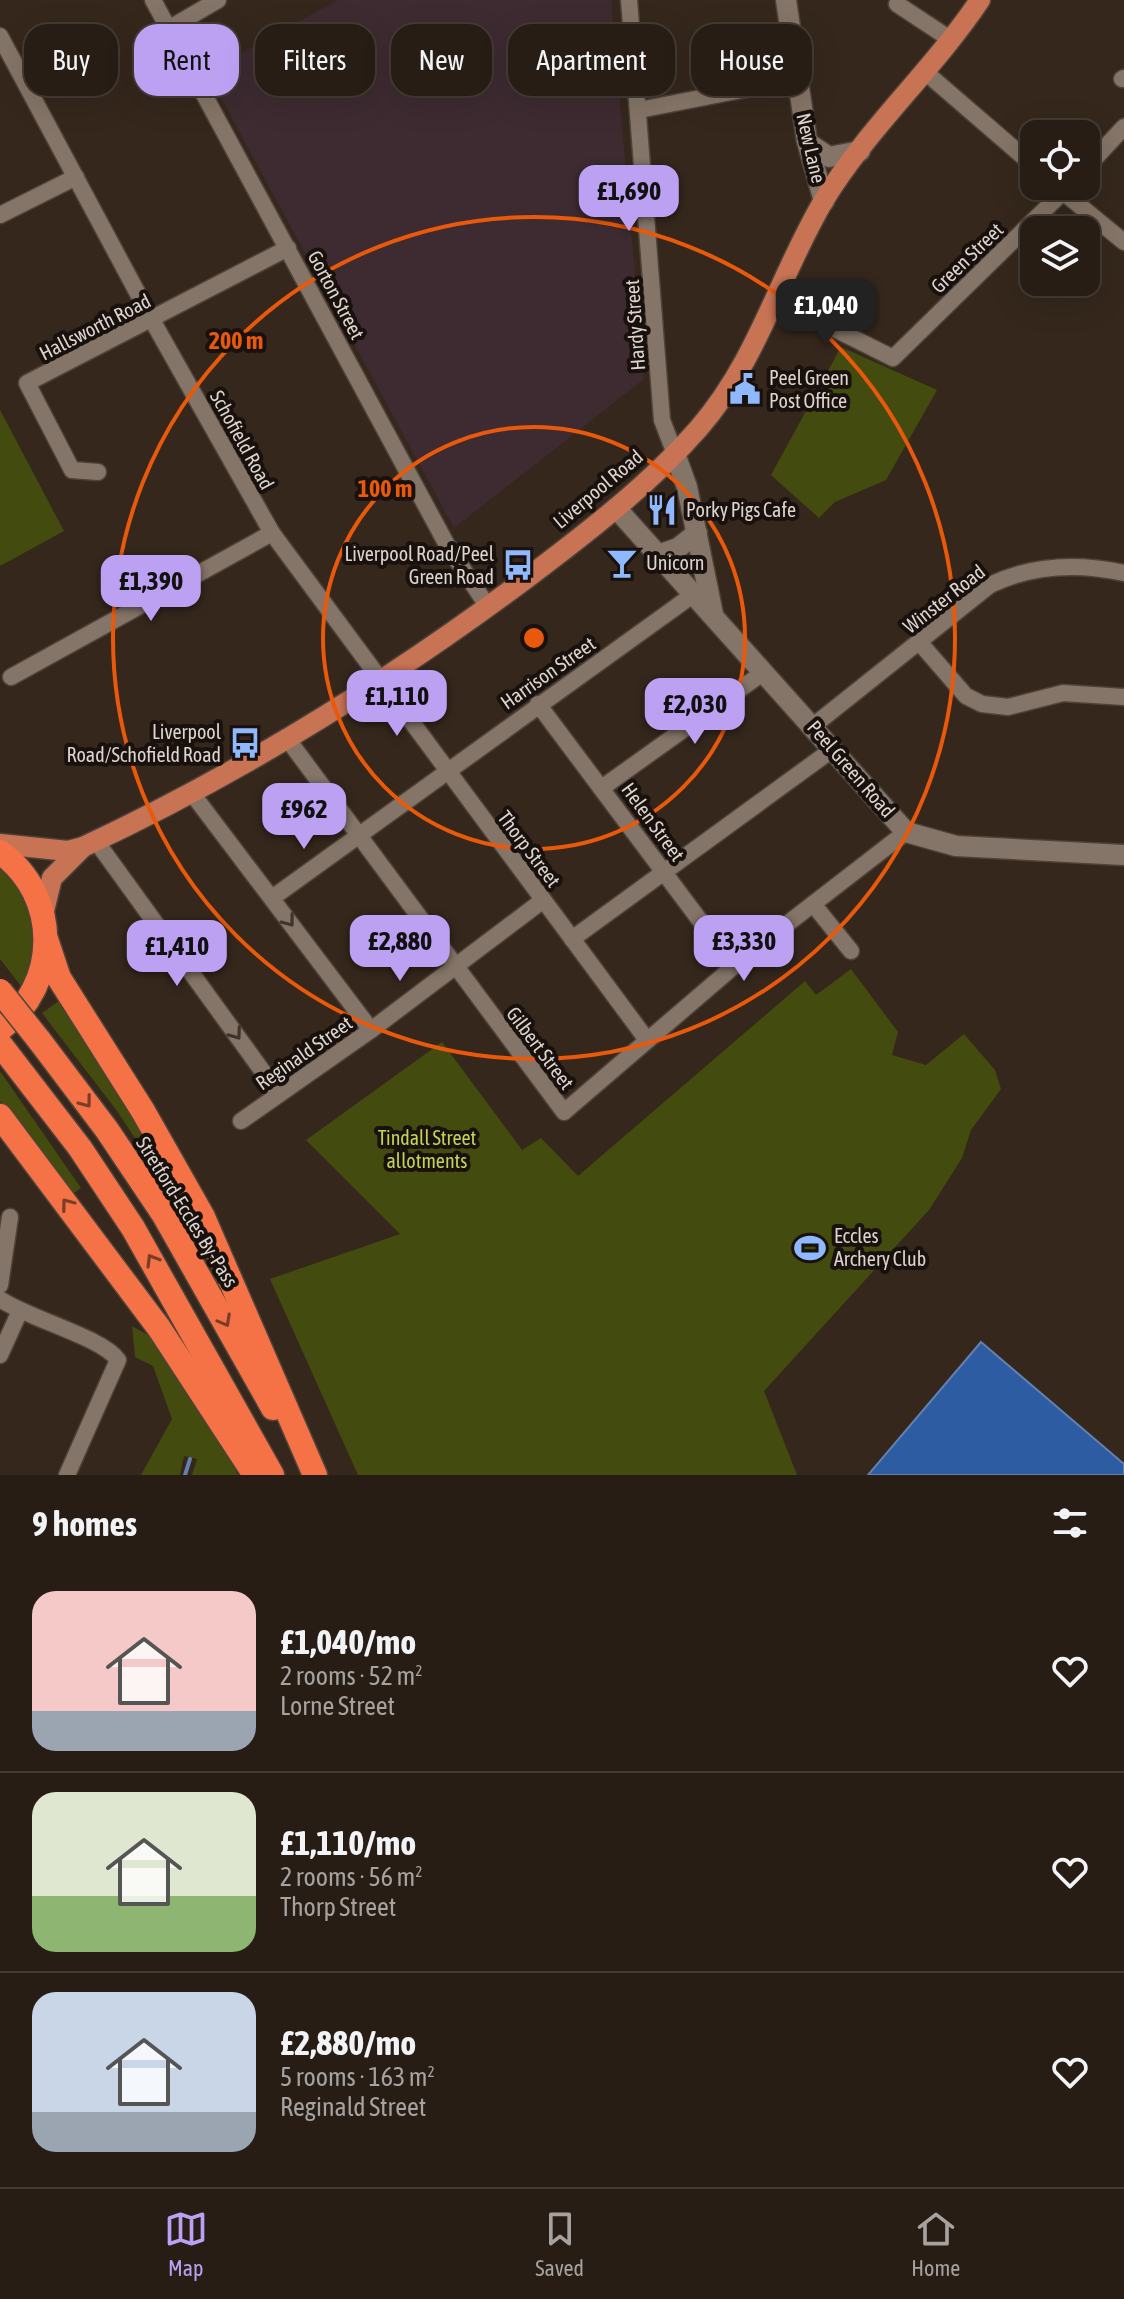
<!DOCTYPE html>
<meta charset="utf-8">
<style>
:root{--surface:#281d15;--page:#30261e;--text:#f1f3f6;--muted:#a5a2a0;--line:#443b34;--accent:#bca0f2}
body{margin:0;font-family:"Asap Condensed",sans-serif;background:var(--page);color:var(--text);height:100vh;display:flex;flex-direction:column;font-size:30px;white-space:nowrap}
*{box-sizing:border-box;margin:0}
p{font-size:26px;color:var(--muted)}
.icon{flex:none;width:44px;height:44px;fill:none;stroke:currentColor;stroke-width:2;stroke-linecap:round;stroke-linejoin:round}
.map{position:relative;height:1475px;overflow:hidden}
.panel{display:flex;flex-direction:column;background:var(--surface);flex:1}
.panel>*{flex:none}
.banner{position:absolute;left:24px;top:24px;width:1076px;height:72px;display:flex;gap:16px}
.fabs{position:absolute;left:1020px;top:120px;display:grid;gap:16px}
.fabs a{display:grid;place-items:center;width:80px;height:80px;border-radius:16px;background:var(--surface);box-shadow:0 8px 32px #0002,0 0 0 2px var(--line);font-size:40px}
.price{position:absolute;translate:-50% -68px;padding:0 18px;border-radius:16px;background:var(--accent);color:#111;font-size:26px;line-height:52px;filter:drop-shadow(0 2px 4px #0008)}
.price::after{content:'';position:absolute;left:50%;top:48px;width:24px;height:18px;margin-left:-12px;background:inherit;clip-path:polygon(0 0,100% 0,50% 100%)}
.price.current{background:#222;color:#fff}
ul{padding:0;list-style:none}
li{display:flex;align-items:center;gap:24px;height:200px;padding:0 32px}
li+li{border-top:2px solid var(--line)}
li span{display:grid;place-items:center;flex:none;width:224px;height:160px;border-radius:24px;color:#555}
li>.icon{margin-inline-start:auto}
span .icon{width:96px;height:96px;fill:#fffc;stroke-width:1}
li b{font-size:34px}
h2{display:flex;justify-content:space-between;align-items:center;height:96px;padding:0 32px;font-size:34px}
.tag{padding:0 28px;border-radius:24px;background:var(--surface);box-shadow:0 8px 32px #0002,0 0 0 2px var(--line);font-size:28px;line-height:72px}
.tag.current{background:var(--accent);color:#111}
.dock{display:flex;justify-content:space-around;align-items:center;height:112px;border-top:2px solid var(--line);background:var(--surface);font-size:22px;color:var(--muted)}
.dock a{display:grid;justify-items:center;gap:4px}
.dock .current{color:var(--accent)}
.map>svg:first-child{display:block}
.industrial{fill:#3e2b32}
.green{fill:#434b0e}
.water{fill:#2d5ca3;stroke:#6280b0;stroke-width:2}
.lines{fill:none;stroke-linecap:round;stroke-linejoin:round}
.stream{stroke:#6280b0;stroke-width:4}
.street-casing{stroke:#4e433a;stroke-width:19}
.secondary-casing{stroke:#4e433a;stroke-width:23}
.primary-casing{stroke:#4e433a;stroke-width:23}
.highway-casing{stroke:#4e433a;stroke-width:27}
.street{stroke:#857568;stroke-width:16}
.secondary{stroke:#857568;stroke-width:20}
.primary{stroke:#c87354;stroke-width:20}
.highway{stroke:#f47246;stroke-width:24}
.highway-bridge-casing{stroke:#4e433a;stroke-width:27;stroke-linecap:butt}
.highway-bridge{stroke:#f47246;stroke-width:24}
.oneway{stroke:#3e342d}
.oneway2{stroke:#7b3d27}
.ring{fill:none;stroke:#e8590c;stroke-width:4}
.labels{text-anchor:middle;stroke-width:8;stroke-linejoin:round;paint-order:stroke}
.street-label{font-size:20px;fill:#ded4cd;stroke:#18110d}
.poi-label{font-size:20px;fill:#ded4cd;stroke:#18110d;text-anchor:start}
.park-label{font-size:20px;fill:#c2d552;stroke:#18110d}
.centre{fill:#e8590c;stroke:#18110d;stroke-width:4}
.ring-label{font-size:24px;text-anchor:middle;font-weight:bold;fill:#e8590c;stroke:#18110d;stroke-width:8;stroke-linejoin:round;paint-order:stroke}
</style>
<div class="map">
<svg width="1124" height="1475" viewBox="0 0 1124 1475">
<rect width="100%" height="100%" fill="#35271c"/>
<polygon class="industrial" points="338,0 611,0 644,379 454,528 207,72"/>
<g class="green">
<polygon points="841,347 937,390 886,480 835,502 819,518 771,475"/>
<polygon points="0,410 64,531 0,566"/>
<polygon points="0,857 36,917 33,960 21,986 0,959"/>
<polygon points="851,969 898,1032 892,1055 926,1065 964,1034 995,1070 1001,1089 971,1130 962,1158 929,1210 764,1391 797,1475 358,1475 270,1279 400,1234 306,1140 442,1042 522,1150 541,1138 578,1176 805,981 816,995"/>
<polygon points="63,998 178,1185 170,1191 117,1111 42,1013"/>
<polygon points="0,1071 81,1188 71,1195 0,1101"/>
<polygon points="132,1326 153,1338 217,1435 238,1475 192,1475 197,1459 184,1456 180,1475 141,1475 172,1419 153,1366 135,1357"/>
</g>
<polygon class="water" points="981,1342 1124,1464 1124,1475 868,1475"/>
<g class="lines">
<polyline class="stream" points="185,1475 190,1459"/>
<defs>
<g id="street">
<polyline points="153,0 447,545 488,607"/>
<polyline points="629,0 662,420 675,454"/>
<polyline points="897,4 950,39"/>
<polyline points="170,28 218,0"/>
<polyline points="0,36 152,320 272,533 647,1040"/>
<polyline points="924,71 1034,166"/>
<polyline points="1122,79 1124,78"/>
<polyline points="639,110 777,83"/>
<polyline points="1086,168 1124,127"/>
<polyline points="1057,187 1124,242"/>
<polyline points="0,215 76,177"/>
<polyline points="777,300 893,358 1069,186"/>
<polyline points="98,472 72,470 27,383 288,248"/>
<polyline points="920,643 966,696 982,704 1008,707 1063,693 1124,697"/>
<polyline points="11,677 272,533"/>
<polyline points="538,704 734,966"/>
<path d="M813,726L990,585C1032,565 1079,563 1124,573"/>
<polyline points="286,737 564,1112 747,955 906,832"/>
<polyline points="603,787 764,672"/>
<polyline points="191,792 371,1030"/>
<polyline points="96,841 279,1094"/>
<polyline points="272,898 694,594"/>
<polyline points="813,904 851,951"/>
<polyline points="572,939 833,749"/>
<polyline points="241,1121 371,1030 542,901"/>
<polyline points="0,1285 10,1217"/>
<path d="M0,1299C29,1319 102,1337 118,1360L67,1475"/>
<polyline points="0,1355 19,1313"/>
</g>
<g id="secondary">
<polyline points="786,0 807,141 824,201"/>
<polyline points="808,143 829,157 860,151"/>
<polyline points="675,454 687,487 713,614"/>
<polyline points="616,508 906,832 956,846 1124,855"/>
<polyline points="658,555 678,548 697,533"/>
</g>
<g id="primary">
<path d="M0,844L68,851L83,847C239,774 389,681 527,578C588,532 649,485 699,428C758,360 779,276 824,200C868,128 933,70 980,0"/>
<polyline points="43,915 52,878 83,847"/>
</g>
<g id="highway">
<path d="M0,852C61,896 60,985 0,1029"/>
<polyline points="46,939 59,978 143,1111 203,1217 315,1475"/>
<polyline points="39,1040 107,1130 164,1215 273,1408"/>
<polyline points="0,1044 80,1148 133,1228 272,1475"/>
<polyline points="0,1116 159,1328 255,1475"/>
</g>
</defs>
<use href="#street" class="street-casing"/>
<use href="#secondary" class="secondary-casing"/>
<use href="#primary" class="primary-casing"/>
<use href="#highway" class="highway-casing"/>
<use href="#street" class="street"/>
<use href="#secondary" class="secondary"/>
<use href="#primary" class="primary"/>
<use href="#highway" class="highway"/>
<defs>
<polyline id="highway-bridge" points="0,991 39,1040"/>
</defs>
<use href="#highway-bridge" class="highway-bridge-casing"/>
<use href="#highway-bridge" class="highway-bridge"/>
</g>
<defs><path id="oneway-chevron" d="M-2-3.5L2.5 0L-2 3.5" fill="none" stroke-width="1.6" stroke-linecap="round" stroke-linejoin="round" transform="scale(2)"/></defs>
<g class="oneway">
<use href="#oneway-chevron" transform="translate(289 921) rotate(53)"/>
<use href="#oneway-chevron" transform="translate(236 1034) rotate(54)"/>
</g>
<g class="oneway2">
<use href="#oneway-chevron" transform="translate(86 1102) rotate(53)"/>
<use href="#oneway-chevron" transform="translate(67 1204) rotate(-127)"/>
<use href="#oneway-chevron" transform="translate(152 1260) rotate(-121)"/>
<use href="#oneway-chevron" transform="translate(225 1321) rotate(61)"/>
</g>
<g class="ring">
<circle cx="534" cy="638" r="211"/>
<circle cx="534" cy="638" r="421"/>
</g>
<defs>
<symbol id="civic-bare" viewBox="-9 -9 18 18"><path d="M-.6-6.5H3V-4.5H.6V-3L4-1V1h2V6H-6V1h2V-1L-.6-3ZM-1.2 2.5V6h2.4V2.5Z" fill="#8fb8fd" stroke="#18110d" stroke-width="2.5" paint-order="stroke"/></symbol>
<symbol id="restaurant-bare" viewBox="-9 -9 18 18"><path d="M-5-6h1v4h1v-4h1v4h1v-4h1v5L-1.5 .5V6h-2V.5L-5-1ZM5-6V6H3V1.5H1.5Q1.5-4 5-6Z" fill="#8fb8fd" stroke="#18110d" stroke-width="2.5" paint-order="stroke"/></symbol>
<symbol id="bar-bare" viewBox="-9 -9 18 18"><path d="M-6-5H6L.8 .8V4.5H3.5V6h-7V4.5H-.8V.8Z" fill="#8fb8fd" stroke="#18110d" stroke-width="2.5" paint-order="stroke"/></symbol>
<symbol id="bus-bare" viewBox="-9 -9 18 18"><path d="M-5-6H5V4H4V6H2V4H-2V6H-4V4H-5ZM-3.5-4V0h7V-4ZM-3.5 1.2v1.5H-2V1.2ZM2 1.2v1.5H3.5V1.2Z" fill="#8fb8fd" stroke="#18110d" stroke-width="2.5" paint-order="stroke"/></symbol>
<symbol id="stadium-bare" viewBox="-9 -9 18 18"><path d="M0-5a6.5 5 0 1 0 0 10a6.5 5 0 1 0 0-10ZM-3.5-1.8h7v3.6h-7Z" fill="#8fb8fd" stroke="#18110d" stroke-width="2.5" paint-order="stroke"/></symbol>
</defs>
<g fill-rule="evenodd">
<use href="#civic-bare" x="723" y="367" width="44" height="44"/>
<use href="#restaurant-bare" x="640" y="488" width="44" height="44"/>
<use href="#bar-bare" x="600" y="541" width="44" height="44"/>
<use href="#bus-bare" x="496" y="543" width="44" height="44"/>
<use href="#bus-bare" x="223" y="721" width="44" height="44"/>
<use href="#stadium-bare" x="788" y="1226" width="44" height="44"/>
</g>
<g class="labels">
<g class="street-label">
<text transform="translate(811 148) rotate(77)" y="7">New Lane</text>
<text transform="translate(967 258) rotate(-44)" y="7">Green Street</text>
<text transform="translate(336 295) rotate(62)" y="7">Gorton Street</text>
<text transform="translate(635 325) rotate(-94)" y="7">Hardy Street</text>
<text transform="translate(95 327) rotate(-27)" y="7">Hallsworth Road</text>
<text transform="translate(242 440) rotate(61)" y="7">Schofield Road</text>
<text transform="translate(598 489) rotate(-40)" y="7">Liverpool Road</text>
<text transform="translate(944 599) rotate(-38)" y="7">Winster Road</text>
<text transform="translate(548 673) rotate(-35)" y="7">Harrison Street</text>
<text transform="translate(851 769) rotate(49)" y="7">Peel Green Road</text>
<text transform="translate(653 822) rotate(54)" y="7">Helen Street</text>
<text transform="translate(529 849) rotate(53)" y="7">Thorp Street</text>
<text transform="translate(540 1048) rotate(53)" y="7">Gilbert Street</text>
<text transform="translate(304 1053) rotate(-35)" y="7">Reginald Street</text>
<text transform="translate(187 1212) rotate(58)" y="7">Stretford-Eccles By-Pass</text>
</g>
<g class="poi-label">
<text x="769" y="385">Peel Green<tspan x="769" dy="23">Post Office</tspan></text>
<text x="686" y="517">Porky Pigs Cafe</text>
<text x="494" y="561" text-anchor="end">Liverpool Road/Peel<tspan x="494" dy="23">Green Road</tspan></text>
<text x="646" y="570">Unicorn</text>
<text x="221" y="739" text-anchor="end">Liverpool<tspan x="221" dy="23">Road/Schofield Road</tspan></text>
<text x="834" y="1243">Eccles<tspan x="834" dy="23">Archery Club</tspan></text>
</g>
<g class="park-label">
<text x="427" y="1145">Tindall Street<tspan x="427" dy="23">allotments</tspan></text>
</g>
</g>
<circle cx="534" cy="638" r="12" class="centre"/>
<g class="ring-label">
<text x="236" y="349">200 m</text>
<text x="385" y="497">100 m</text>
</g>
</svg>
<div class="fabs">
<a><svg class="icon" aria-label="locate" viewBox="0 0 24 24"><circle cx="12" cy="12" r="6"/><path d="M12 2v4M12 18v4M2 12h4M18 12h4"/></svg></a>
<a><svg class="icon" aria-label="layers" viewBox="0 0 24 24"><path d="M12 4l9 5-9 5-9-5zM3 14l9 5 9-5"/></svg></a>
</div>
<b class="price" style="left:629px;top:233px">£1,690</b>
<b class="price current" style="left:826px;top:347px">£1,040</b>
<b class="price" style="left:151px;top:623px">£1,390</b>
<b class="price" style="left:397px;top:738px">£1,110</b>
<b class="price" style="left:695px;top:746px">£2,030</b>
<b class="price" style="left:304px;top:851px">£962</b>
<b class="price" style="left:400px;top:983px">£2,880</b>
<b class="price" style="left:744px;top:983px">£3,330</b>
<b class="price" style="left:177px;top:988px">£1,410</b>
<div class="banner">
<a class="tag">Buy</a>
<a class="tag current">Rent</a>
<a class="tag">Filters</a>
<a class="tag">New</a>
<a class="tag">Apartment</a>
<a class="tag">House</a>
</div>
</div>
<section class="panel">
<h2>9 homes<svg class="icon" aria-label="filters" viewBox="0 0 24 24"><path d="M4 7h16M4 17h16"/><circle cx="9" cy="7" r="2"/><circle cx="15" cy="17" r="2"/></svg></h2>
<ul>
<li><span style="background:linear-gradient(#f6c9c9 75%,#9aa5b1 0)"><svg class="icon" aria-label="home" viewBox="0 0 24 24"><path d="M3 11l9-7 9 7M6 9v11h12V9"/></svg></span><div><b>£1,040/mo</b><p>2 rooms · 52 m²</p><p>Lorne Street</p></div><svg class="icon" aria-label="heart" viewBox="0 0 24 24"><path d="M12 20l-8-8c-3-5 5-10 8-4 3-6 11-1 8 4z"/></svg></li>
<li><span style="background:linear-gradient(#dfe7d0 65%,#8fb573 0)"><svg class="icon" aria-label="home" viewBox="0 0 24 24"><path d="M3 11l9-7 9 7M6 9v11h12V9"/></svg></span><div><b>£1,110/mo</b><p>2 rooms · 56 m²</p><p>Thorp Street</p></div><svg class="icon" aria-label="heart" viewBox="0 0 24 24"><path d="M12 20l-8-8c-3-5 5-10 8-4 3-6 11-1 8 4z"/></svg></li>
<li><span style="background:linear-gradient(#c9d6e8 75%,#9aa5b1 0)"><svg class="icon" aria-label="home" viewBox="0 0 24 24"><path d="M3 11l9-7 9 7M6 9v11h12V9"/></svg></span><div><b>£2,880/mo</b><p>5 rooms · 163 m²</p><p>Reginald Street</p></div><svg class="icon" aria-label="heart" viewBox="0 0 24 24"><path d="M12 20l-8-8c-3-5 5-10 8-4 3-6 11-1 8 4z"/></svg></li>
</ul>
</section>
<nav class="dock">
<a class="current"><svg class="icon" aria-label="map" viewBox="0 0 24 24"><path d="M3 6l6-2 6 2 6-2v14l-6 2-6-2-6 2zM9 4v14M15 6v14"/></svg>Map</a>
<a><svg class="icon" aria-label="saved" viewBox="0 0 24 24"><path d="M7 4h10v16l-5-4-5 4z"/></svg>Saved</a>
<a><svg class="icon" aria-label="home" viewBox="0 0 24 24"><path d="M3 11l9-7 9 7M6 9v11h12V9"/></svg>Home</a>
</nav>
